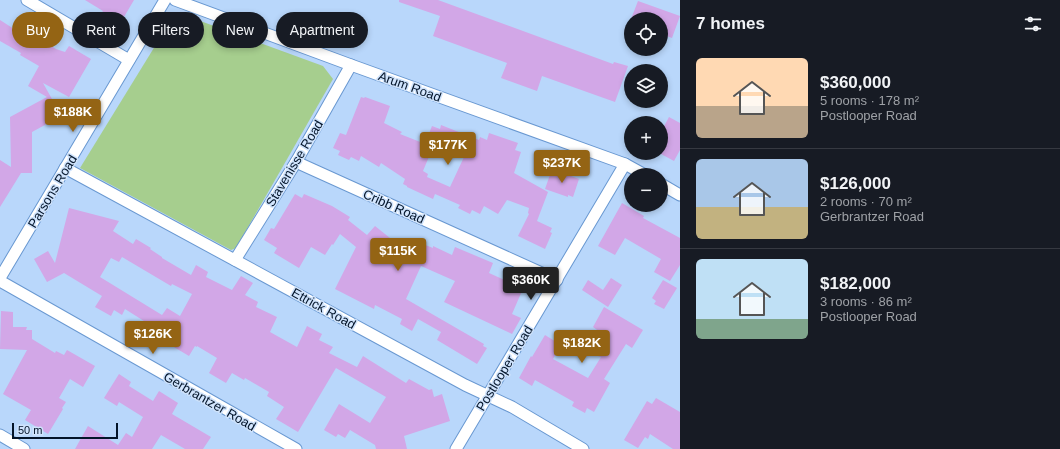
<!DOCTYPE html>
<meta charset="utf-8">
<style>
:root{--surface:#171b24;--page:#20242c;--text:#f1f3f6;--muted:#9ea1a6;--line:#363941;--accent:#946414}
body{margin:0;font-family:Helvetica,sans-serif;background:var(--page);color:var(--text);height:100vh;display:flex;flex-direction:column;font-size:15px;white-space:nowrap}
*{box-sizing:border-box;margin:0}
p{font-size:13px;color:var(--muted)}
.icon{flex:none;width:22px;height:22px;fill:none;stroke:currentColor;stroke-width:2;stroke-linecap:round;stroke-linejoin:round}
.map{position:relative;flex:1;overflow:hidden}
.sheet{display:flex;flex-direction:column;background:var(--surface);width:380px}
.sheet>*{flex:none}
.top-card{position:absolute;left:12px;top:12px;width:380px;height:36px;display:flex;gap:8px}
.buttons{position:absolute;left:624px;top:12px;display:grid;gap:8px}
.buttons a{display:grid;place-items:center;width:44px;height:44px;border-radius:50%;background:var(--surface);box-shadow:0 2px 6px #0003;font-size:20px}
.scale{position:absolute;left:12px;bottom:10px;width:106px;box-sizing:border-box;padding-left:4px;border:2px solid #031429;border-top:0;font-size:11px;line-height:14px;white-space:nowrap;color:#031429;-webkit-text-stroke:3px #cfe3fc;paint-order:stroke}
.price{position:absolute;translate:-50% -34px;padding:0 9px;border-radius:4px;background:var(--accent);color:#fff;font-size:13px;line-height:26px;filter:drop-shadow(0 1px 2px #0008)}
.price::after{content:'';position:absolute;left:50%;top:24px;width:12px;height:9px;margin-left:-6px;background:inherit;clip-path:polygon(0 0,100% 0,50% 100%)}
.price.active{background:#222;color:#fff}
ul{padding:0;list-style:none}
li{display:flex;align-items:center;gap:12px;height:100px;padding:0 16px}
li+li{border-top:1px solid var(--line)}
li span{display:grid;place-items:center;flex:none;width:112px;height:80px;border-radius:6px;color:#555}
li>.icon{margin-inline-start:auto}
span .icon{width:48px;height:48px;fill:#fffc;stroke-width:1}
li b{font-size:17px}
h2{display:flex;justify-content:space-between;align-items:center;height:48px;padding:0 16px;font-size:17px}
.tag{padding:0 14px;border-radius:18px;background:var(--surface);box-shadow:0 2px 6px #0003;font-size:14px;line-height:36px}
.tag.active{background:var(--accent);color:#fff}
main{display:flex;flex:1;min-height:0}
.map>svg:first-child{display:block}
.green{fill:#a6ce8e}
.building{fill:#d2a7e7;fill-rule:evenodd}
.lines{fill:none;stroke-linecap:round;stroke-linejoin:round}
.minor-casing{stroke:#6998d1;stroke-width:13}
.minor{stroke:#fff;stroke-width:11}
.labels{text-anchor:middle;stroke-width:3;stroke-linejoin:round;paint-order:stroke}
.street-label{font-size:13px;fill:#031429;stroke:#cfe3fc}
</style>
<main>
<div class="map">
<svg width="680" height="449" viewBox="0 0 680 449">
<rect width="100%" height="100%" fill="#b9d7fb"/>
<polygon class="green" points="176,12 323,66 333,79 236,248 231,250 80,168"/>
<g class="building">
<polygon points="85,0 134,0 121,22 123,23 116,36 95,23 103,11"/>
<polygon points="399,0 438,0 613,64 614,62 628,66 615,102 542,76 537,91 501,78 507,63 433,36 440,16 399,2"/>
<polygon points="638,1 680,16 672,38 661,34 661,19 631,19"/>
<polygon points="0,20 14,29 16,24 28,31 32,24 45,32 41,40 56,49 65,52 69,46 91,59 69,97 43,83 57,108 51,111 56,119 32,132 32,173 21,173 0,207 0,160 11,167 10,117 47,97 28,86 39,66 20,55 21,53 0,41"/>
<polygon points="361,97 364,98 365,97 390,106 384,123 402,132 400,134 433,147 423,171 428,174 427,177 450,187 464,157 426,141 432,126 440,129 441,125 479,140 480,137 487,140 489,133 518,143 515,150 521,152 514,173 548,192 537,221 552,228 550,232 552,233 545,249 518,236 529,214 528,213 529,208 507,200 498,214 484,206 480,214 472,210 470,214 458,208 460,205 435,194 433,199 407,187 407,186 403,184 405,179 381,163 379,167 361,156 359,161 351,157 349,160 338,155 340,151 333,148 340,133 346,135"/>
<polygon points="669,117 680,123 680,150 674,161 661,154 661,132"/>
<polygon points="552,169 579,179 573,197 568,195 568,197 545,189"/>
<polygon points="295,194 302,198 304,194 332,206 350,217 348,220 367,235 375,226 390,238 389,239 413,253 418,242 433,248 433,246 452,255 455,247 493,263 489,273 509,282 508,285 522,291 512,314 521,318 512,334 444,302 455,281 421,266 406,299 484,344 483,346 487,348 477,364 437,340 441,332 418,319 412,331 400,324 402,319 375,305 374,309 335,289 356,247 340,234 333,245 332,244 325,255 311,247 299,268 274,253 277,248 264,240 271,228 274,229"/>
<polygon points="622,203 644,216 643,218 680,238 680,265 670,281 654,272 661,259 625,238 615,255 598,246"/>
<path d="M69,208L119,221L113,231L133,244L136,239L151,248L150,249L162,257V258L191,275L196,265L208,272L206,277L232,290L241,276L253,283L245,295L258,302L256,307L277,317L270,332L297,347L307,326L322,334L319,340L333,347L329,353L357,367L363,356L406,383L409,379L429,390L432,389L434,397L442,394L450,421L404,436L407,449H376L375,445L350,430L345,438L338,434L336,437L324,430L339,404L370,423L386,397L336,368L298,432L276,419L284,407L267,396L269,392L245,378L244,380L232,373L226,383L209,373L217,358L197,346V347L195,346L189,356L152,334L155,328L125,309L122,315L114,310L111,316L95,307L102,296L64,273L47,282L34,259L48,251L55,263ZM122,257L171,286L172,284L192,294L180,316L167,308L162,315L100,277L111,258L119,262Z"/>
<polygon points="611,278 622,285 608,307 582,290 588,280 603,290"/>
<polygon points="663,280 677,288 664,309 654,304 656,301 652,298"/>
<polygon points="604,307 643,330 632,348 626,344 604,379 610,383 594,412 587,408 585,413 572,406 574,402 535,380 532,386 519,378 531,356 532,357 545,335 561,345 553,359 588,378 601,357 598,356 608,340 599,334 600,332 593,327"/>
<polygon points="1,311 13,312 13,327 27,327 26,330 32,330 32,339 55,353 56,351 64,355 67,350 95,366 83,387 70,379 59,398 66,402 62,408 63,409 48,434 25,420 31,410 3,394 27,350 0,349"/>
<polygon points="119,374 131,382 129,386 153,401 159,391 178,403 172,414 211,437 203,449 185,449 161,435 152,449 75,449 88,426 118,445 126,433 132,437 143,417 119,402 117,406 104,398"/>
<polygon points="656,398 680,412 680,449 673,449 650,434 648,439 645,437 638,448 624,440 647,401 652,404"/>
</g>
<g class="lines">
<defs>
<g id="minor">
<polyline points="27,0 129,60"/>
<polyline points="175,0 351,65 625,164 645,175"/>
<polyline points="296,162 557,280"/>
<polyline points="65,168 465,385 512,407 583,449"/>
<polyline points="661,184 680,195"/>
<polyline points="235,260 296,162 351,65"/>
<polyline points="0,278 165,0"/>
<polyline points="0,281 296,449"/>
<polyline points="0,435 24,449"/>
<polyline points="456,449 625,164"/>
</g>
</defs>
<use href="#minor" class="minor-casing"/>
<use href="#minor" class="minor"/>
</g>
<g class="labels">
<g class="street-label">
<text transform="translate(410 86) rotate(20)" y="5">Arum Road</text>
<text transform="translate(294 163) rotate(-59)" y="5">Stavenisse Road</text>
<text transform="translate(52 191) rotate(-59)" y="5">Parsons Road</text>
<text transform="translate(394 206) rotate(24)" y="5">Cribb Road</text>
<text transform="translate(324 308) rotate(29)" y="5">Ettrick Road</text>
<text transform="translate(504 368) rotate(-59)" y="5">Postlooper Road</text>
<text transform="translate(210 401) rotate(30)" y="5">Gerbrantzer Road</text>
</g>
</g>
</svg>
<div class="buttons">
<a><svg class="icon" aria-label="locate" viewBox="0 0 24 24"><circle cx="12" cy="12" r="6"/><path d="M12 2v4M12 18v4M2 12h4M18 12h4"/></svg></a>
<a><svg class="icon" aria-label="layers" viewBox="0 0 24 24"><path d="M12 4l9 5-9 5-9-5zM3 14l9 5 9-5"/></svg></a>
<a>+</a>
<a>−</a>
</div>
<div class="scale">50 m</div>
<b class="price" style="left:73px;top:133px">$188K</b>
<b class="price" style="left:448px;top:166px">$177K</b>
<b class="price" style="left:562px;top:184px">$237K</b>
<b class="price" style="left:398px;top:272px">$115K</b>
<b class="price active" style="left:531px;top:301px">$360K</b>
<b class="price" style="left:153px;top:355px">$126K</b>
<b class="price" style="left:582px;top:364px">$182K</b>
<div class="top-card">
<a class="tag active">Buy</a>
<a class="tag">Rent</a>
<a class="tag">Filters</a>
<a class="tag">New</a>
<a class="tag">Apartment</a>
</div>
</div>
<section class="sheet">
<h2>7 homes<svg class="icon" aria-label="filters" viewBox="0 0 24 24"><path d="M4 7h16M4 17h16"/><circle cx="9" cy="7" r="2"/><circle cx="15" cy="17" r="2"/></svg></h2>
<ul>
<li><span style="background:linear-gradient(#ffd9b3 60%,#b9a48a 0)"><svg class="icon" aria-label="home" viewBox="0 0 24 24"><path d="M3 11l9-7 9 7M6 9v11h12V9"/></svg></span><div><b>$360,000</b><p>5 rooms · 178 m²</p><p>Postlooper Road</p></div></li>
<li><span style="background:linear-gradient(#a9c7e8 60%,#c2b280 0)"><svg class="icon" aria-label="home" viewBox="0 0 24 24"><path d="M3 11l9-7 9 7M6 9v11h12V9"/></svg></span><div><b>$126,000</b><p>2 rooms · 70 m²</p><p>Gerbrantzer Road</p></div></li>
<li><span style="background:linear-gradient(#bfe0f5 75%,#7fa58c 0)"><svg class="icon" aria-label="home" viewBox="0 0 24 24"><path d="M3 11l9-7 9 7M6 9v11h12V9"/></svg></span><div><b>$182,000</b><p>3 rooms · 86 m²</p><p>Postlooper Road</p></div></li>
</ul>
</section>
</main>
